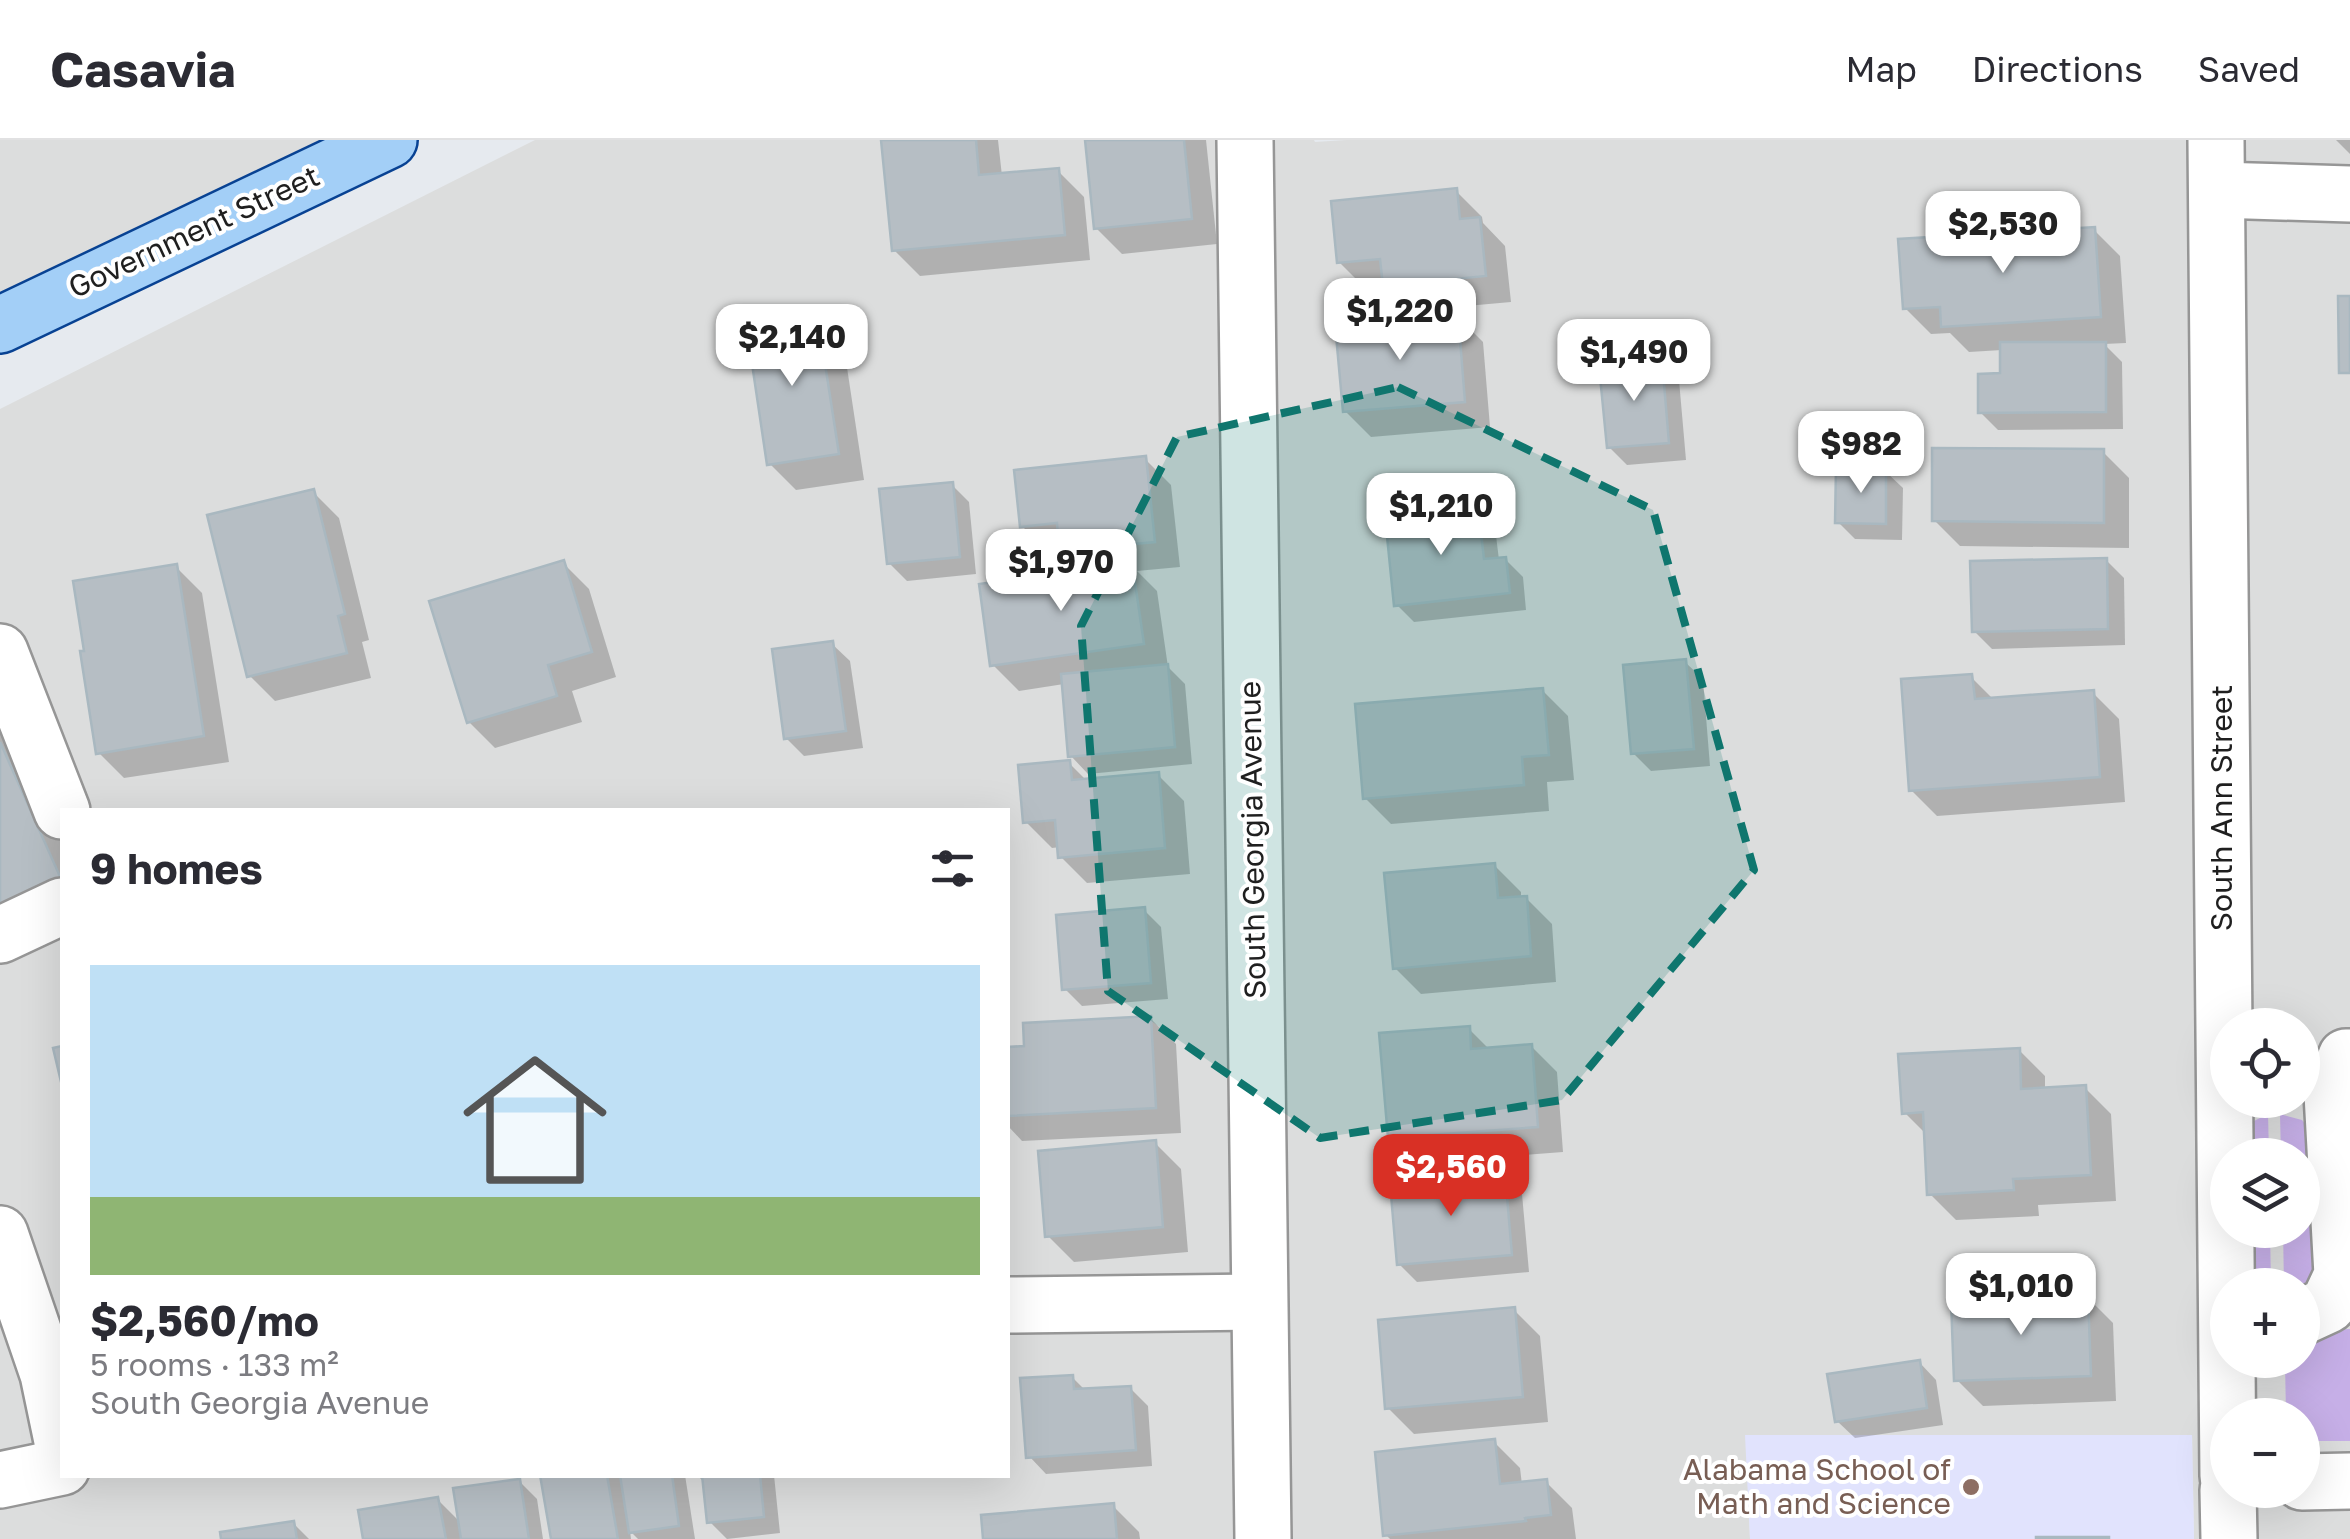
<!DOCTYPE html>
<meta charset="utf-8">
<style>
:root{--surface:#fff;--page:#f7f7f7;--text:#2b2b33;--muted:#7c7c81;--line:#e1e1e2;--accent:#d93025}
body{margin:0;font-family:"Golos Text",sans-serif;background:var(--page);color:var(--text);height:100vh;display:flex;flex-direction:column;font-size:38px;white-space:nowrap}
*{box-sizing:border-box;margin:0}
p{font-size:32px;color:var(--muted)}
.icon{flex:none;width:55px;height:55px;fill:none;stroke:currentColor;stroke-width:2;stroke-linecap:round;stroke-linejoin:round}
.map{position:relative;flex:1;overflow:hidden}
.drawer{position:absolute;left:60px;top:668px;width:950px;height:670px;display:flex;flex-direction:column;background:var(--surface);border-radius:0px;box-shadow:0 10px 40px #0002}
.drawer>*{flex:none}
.tools{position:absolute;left:2210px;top:868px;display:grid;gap:20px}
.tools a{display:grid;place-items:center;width:110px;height:110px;border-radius:50%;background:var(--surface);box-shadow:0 10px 40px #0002;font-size:50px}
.price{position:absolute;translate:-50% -85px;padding:0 22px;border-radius:20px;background:#fff;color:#222;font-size:32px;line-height:65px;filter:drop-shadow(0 2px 5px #0008)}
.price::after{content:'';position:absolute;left:50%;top:60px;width:30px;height:22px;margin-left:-15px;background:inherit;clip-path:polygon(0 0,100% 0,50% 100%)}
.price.selected{background:var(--accent);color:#fff}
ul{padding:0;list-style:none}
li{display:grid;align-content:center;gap:20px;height:530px;padding:0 30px}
li span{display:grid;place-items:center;height:310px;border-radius:0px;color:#555}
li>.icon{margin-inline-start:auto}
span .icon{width:180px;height:180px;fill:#fffc;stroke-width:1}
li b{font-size:42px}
h2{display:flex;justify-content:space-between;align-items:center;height:120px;padding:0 30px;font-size:42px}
header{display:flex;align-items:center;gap:60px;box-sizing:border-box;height:140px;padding:0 50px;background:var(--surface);border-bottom:2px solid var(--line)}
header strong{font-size:48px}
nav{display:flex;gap:55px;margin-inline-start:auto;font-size:35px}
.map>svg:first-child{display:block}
.residential{fill:#dcdddd;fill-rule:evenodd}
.education{fill:#e1e3fd}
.grass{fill:#c6afe7}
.shadow{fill:#0003}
.building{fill:#b6bec4;stroke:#a9b8c0;stroke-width:2.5}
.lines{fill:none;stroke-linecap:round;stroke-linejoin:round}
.minor-casing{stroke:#969696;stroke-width:60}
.major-casing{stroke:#084293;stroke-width:60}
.minor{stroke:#fff;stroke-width:55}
.major{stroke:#a3cff7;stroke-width:55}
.marked{fill:#0f766e;fill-opacity:0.2;stroke:#0f766e;stroke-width:8;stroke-dasharray:20 12;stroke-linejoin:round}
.education-dot{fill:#8d6e63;stroke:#fff;stroke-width:4}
.labels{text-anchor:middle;stroke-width:8;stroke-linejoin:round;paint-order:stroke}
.street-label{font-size:30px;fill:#1f1f1f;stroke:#fff}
.education-label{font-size:30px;fill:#785e54;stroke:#fff;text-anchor:end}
</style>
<header>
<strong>Casavia</strong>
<nav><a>Map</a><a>Directions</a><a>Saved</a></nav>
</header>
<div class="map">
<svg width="2350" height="1399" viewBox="0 0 2350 1399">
<rect width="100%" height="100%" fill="#e6eaef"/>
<g class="residential">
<polygon points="0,0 362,0 0,180"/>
<path d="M535,0H1314L1315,2L1346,0H2350V1399H2194L2192,1295H1746L1750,1399H0V269ZM62,670H1008V1335H62ZM2228,885H2302V960H2228ZM2228,1015H2302V1090H2228ZM2228,1145H2302V1220H2228ZM2228,1275H2302V1350H2228Z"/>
</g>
<polygon class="education" points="1745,1295 2192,1295 2194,1399 1750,1399"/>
<g class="grass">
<polygon points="2268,974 2269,1015 2252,1015 2251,993 2254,981"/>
<polygon points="2280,974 2302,980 2310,990 2315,1137 2303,1149 2302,1145 2284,1145 2283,1090 2302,1090 2302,1015 2281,1015"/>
<polygon points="2254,1090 2270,1090 2271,1145 2260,1143 2255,1126"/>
<polygon points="2350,1189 2350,1301 2303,1301 2302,1275 2286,1275 2285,1223 2289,1220 2302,1220 2303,1210 2329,1190"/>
</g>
<g class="shadow">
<polygon points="884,0 998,0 1002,36 1058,31 1084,57 1090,120 920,136 894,110"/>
<polygon points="1087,0 1206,0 1217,104 1122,114 1096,88"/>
<polygon points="2336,0 2350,0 2350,14"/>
<polygon points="1456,51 1482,77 1483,83 1505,106 1511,162 1411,171 1387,146 1365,148 1339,122"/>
<polygon points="2094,90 2120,116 2126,203 2104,204 2122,222 2123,289 1998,290 1980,272 2003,236 2002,210 1969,212 1950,193 1931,194 1905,168"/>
<polygon points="816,175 843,201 864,340 796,350 770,324"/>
<polygon points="1457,176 1483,202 1490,287 1371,297 1345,271"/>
<polygon points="1661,223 1679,240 1686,320 1627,325 1609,307"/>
<polygon points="2103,312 2129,338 2129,408 1960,406 1934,380"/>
<polygon points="1145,319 1171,345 1180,427 1137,431 1157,451 1168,527 1185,544 1192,624 1088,634 1071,616 1064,544 1019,551 993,525 1084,432 1062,410 1048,412 1022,386"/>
<polygon points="1885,331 1903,348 1902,400 1855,399 1838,382"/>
<polygon points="952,345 969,362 976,434 907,441 889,423"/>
<polygon points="313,352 339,378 369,500 362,502 371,538 275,561 249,535"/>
<polygon points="1477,369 1495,387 1499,420 1505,419 1523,437 1526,470 1414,482 1397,465"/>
<polygon points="2106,420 2124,438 2125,505 1992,509 1974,491"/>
<polygon points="563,423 589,449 616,537 572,551 582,582 495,608 469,582"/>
<polygon points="176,427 202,453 229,622 124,638 98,612"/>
<polygon points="832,504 850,521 863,608 804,616 786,598"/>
<polygon points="1685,522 1703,539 1710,626 1651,631 1633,613"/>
<polygon points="1971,537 1994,560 2093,553 2119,579 2125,662 1937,676 1911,650"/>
<polygon points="1542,550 1568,576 1574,640 1547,642 1549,671 1391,684 1365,658"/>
<polygon points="0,565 62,705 62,788 0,815"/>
<polygon points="1069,623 1087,641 1158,635 1184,661 1190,734 1087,743 1061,717 1060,707 1052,708 1026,682"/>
<polygon points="1495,726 1521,752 1521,759 1526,758 1552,784 1556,842 1421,854 1395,828"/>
<polygon points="1144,770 1161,787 1168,859 1082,866 1064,848"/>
<polygon points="1150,878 1176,904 1181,993 1022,1001 1008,986 1008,910 1027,909"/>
<polygon points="1469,889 1490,910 1531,906 1557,932 1563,1012 1416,1023 1390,997"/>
<polygon points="2019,910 2045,936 2045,950 2085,948 2111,974 2116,1061 2038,1065 2039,1076 1956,1080 1930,1054 1927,995 1904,972"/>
<polygon points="1155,1003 1181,1029 1188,1112 1074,1122 1048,1096"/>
<polygon points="1504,1036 1522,1054 1529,1132 1417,1142 1399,1124"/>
<polygon points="2087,1157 2113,1183 2116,1261 1983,1266 1957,1240"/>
<polygon points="1514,1170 1540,1196 1548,1282 1414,1294 1388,1268"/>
<polygon points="1919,1222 1936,1240 1943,1285 1855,1298 1837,1281"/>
<polygon points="1072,1237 1086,1251 1130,1248 1148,1266 1152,1326 1046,1334 1029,1316"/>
<polygon points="1494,1302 1520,1328 1522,1345 1546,1342 1572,1368 1576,1399 1390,1399 1386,1395"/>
<polygon points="543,1335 617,1335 624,1342 623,1335 685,1335 695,1399 638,1399 630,1391 631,1399 553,1399"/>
<polygon points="697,1335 774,1335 780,1393 727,1399 710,1382 706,1344"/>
<polygon points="519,1341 537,1359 543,1399 365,1399 437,1359 461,1383"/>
<polygon points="1113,1366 1139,1392 1140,1399 985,1399"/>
<polygon points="293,1383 309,1399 224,1399"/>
</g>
<g class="building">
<polygon points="881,0 976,0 979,35 1059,28 1065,95 892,111"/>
<polygon points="1085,0 1184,0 1192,79 1094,89"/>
<polygon points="1457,48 1460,79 1480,77 1486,136 1383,146 1380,119 1337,123 1331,61"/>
<polygon points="2095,87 2101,177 1941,187 1940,167 1903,169 1898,99"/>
<polygon points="2338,156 2350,156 2350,233 2339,233"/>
<polygon points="817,172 839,314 767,325 746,183"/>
<polygon points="1458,174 1465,262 1343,272 1335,184"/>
<polygon points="2000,202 2106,202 2106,272 1978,273 1978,234 2000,233"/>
<polygon points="1662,220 1669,303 1607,308 1599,226"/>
<polygon points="1932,308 2104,309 2104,383 1932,381"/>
<polygon points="1146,316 1155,402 1059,411 1057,383 1020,387 1014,330"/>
<polygon points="1836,327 1886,328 1886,384 1835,383"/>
<polygon points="953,342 960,417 887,424 879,349"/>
<polygon points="314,349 345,474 338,476 347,513 247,537 207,375"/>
<polygon points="1478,367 1484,419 1506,417 1510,453 1394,466 1385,376"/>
<polygon points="2107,418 2108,489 1972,492 1970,421"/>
<polygon points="564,420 592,512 548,525 557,556 467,583 429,461"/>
<polygon points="1132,422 1144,504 990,526 979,444"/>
<polygon points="177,424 204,596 96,614 80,511 84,511 73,441"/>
<polygon points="833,501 846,591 784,599 772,509"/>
<polygon points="1686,519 1694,609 1631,614 1623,525"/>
<polygon points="1168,524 1175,607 1068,617 1061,534"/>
<polygon points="1972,534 1975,559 2094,550 2100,637 1909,651 1901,539"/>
<polygon points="1543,548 1549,615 1522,617 1524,645 1363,659 1355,564"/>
<polygon points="0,602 62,741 0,768"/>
<polygon points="1070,620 1072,640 1159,632 1165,708 1058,718 1055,680 1023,683 1018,625"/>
<polygon points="1495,723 1498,758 1527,756 1531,816 1393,829 1384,733"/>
<polygon points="1145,767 1151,843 1062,850 1056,775"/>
<polygon points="1151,876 1156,968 1008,976 1008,907 1024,906 1023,883"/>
<polygon points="1470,886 1471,909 1532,904 1538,987 1388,998 1379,893"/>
<polygon points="62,906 62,946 53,908"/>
<polygon points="2020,908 2021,949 2086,945 2091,1035 2013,1039 2014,1050 1927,1055 1923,972 1902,974 1898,914"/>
<polygon points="1156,1000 1163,1087 1045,1097 1038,1011"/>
<polygon points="1505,1033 1512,1115 1397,1125 1390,1043"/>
<polygon points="2088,1155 2091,1236 1954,1241 1951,1160"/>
<polygon points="1515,1167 1523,1257 1385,1269 1378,1180"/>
<polygon points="1920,1220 1927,1268 1835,1282 1827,1234"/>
<polygon points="1073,1235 1074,1249 1131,1246 1136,1310 1026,1318 1020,1238"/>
<polygon points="1495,1299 1500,1344 1547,1339 1551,1375 1525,1378 1526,1381 1383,1396 1375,1312"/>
<polygon points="540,1335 607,1335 618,1399 551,1399"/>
<polygon points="620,1335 672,1335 679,1386 629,1393"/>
<polygon points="702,1335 760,1335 764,1377 707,1383"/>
<polygon points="520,1339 529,1399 461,1399 453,1348"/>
<polygon points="438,1357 446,1399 363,1399 358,1370"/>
<polygon points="1114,1363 1117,1399 983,1399 981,1375"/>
<polygon points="294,1381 297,1399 221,1399 220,1392"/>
<rect x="2036" y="1397" width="73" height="2"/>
</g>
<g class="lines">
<defs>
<g id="minor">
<polyline points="1245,0 1263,1399"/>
<polyline points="2216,0 2228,1336"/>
<polyline points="2217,50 2350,54"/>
<polyline points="0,512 62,671"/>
<polyline points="0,795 62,766"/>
<polyline points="0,1094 48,1234 62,1301"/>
<polyline points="1008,1165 1258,1162"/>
<polyline points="2302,1177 2328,1165 2342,1135 2332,954 2346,917 2350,917"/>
<polyline points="0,1340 62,1327"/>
<polyline points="2302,1342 2350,1341"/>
<polyline points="2228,1350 2229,1399"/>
</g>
<polyline id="major" points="0,185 389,0"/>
</defs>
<use href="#minor" class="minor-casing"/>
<use href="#major" class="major-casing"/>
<use href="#minor" class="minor"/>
<use href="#major" class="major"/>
</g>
<path class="marked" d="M1398,247L1653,370L1754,730L1562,960L1320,998L1108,851L1081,486L1177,297Z"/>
<circle class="education-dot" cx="1971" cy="1347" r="10"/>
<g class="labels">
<g class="street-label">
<text transform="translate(194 92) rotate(-25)" y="10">Government Street</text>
<text transform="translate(2222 668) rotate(-90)" y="10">South Ann Street</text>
<text transform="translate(1253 700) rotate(-91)" y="10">South Georgia Avenue</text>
</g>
<g class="education-label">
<text x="1951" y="1340">Alabama School of<tspan x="1951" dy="34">Math and Science</tspan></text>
</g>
</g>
</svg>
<div class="tools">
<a><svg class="icon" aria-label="locate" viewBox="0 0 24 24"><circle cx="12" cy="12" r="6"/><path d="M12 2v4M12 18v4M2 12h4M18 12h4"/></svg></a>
<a><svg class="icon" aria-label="layers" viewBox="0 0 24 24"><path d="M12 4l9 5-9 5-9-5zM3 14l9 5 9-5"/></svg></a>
<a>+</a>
<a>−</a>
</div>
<b class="price" style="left:2003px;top:136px">$2,530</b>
<b class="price" style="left:1400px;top:223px">$1,220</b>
<b class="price" style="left:792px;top:249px">$2,140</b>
<b class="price" style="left:1634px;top:264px">$1,490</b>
<b class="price" style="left:1861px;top:356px">$982</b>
<b class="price" style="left:1441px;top:418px">$1,210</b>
<b class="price" style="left:1061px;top:474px">$1,970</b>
<b class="price selected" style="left:1451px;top:1079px">$2,560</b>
<b class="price" style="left:2021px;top:1198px">$1,010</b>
<section class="drawer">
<h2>9 homes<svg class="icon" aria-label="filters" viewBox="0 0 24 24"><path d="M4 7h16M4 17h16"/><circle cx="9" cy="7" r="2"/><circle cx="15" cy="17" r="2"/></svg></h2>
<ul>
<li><span style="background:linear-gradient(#bfe0f5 75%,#8fb573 0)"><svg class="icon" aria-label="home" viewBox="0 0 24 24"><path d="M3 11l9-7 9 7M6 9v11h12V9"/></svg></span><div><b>$2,560/mo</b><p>5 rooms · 133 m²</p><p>South Georgia Avenue</p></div></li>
</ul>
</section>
</div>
